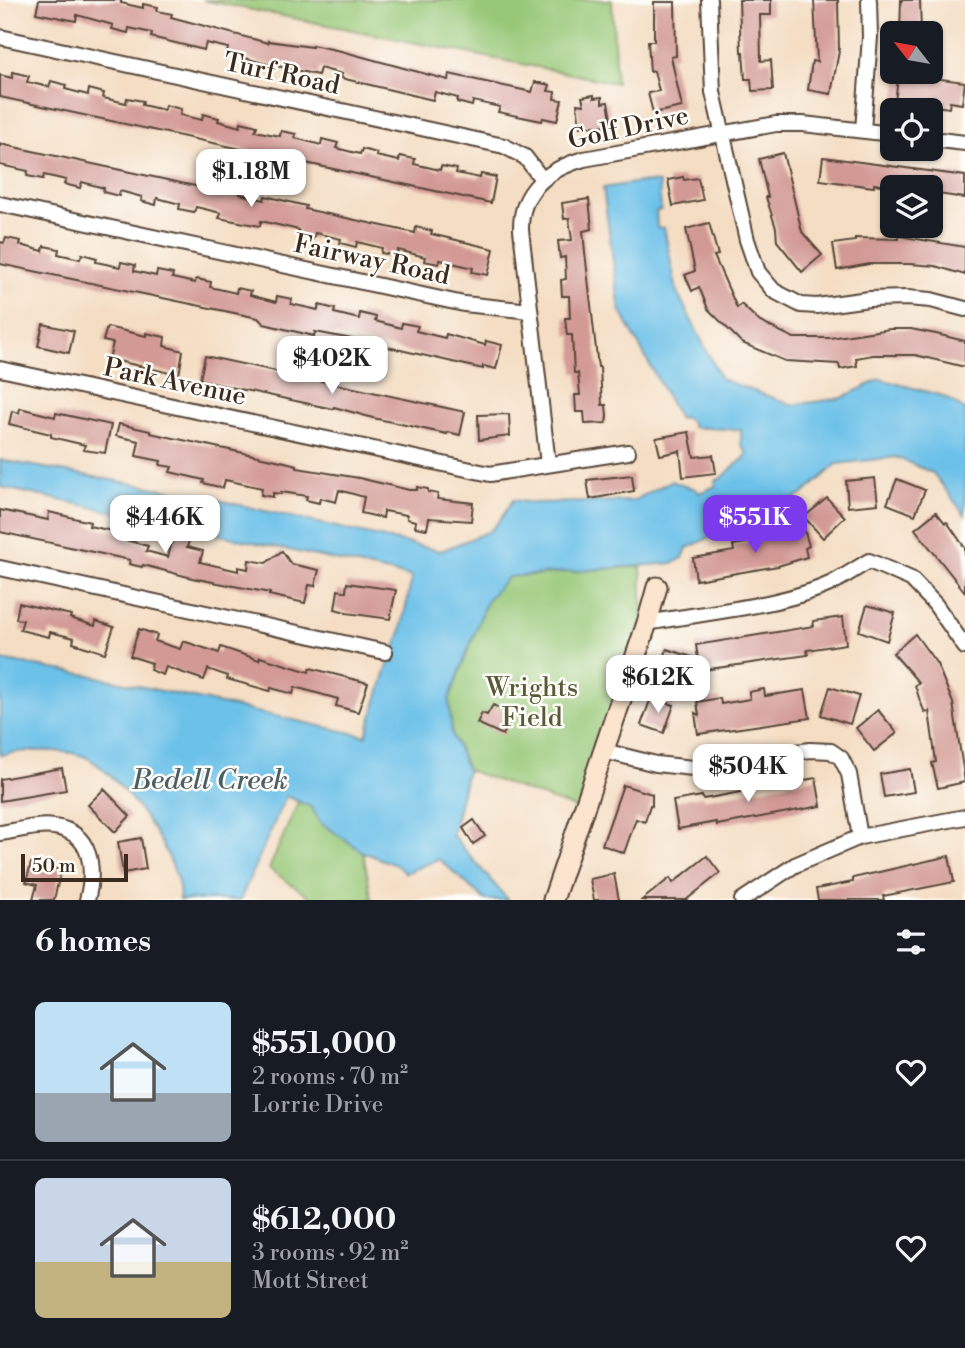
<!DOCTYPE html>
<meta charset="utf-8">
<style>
:root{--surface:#171b24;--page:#20242c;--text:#f1f3f6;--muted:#9ea1a6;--line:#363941;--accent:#7c3aed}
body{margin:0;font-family:"Libre Bodoni",serif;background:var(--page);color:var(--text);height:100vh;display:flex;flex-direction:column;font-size:26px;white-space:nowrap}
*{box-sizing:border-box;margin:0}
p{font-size:23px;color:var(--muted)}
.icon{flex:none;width:38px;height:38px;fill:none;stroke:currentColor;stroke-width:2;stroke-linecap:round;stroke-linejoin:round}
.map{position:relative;height:900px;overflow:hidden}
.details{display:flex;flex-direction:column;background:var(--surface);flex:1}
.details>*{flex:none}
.needle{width:46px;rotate:301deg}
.fabs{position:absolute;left:880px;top:21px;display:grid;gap:14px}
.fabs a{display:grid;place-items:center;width:63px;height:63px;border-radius:10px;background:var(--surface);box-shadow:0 2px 5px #0004;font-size:35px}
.scale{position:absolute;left:21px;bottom:18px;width:107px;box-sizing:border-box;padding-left:7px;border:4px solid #3b2a1e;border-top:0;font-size:19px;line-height:24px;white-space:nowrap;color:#3b2a1e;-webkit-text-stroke:5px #fdfcf7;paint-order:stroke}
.price{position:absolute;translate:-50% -60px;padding:0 16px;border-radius:14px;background:#fff;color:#222;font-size:23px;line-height:46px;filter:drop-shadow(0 2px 4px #0008)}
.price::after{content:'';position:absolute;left:50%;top:42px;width:21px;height:16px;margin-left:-10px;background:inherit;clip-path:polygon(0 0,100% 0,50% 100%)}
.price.active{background:var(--accent);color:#fff}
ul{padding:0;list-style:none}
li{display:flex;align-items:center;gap:21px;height:175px;padding:0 35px}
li+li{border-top:2px solid var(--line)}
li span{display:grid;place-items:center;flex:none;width:196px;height:140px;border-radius:10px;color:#555}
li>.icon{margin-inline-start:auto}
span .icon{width:84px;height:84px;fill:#fffc;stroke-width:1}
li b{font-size:30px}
h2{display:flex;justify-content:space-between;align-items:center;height:84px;padding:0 35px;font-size:30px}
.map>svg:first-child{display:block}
.green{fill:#97c877;stroke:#69794a;stroke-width:2}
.water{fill:#6cc1e9;stroke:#547684;stroke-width:2}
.building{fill:#d39a95}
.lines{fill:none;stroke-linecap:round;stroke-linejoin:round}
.street-casing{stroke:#574537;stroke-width:18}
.secondary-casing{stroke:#574537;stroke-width:23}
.street{stroke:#fff;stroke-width:14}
.secondary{stroke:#fce5cf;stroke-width:19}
.labels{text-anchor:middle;stroke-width:5;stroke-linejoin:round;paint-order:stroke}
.street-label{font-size:26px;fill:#3b2a1e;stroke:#fdfcf7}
.park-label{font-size:26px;fill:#575939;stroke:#fdfcf7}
.water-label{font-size:28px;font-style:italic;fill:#4c5f65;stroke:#fdfcf7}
</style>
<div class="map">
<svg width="965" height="900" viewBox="0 0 965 900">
<rect width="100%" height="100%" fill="#fdfcf7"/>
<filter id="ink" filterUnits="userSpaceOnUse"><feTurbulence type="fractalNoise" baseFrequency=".0143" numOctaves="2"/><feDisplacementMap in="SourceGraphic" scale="14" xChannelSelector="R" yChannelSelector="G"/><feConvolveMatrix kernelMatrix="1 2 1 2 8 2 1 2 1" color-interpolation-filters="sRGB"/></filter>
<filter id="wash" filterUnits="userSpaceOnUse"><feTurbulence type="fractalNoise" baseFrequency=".00686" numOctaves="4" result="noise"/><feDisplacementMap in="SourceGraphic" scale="28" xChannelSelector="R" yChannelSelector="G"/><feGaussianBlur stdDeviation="1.57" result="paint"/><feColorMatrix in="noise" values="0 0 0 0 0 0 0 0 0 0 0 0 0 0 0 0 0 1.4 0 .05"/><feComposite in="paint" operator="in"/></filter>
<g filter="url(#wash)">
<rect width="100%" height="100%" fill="#f4ddc3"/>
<g class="green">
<polygon points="203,0 612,0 616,83"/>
<polygon points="641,566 643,615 578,809 467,770 452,734 449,700 487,600 508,577"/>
<polygon points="301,795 325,803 363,852 372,900 315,900 269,869"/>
</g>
<path class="water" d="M640,182L659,183L661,210L656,211L657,228H664L677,292L721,379L792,405L842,398L880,379L943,396L965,410V515L933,473L896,457L837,464L802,495L687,548L683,558L673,563L508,577L487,600L449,700L452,734L467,770L452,835L508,900H485L439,859L405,873L396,865L363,852L321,823L311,807L286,796L240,900H179C187,865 114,764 80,755C57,749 23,750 0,755V660L89,675L366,736L386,671L400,635L412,577L0,487V460L196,495L441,551L490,531L500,520L513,500L533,503L633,501L671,481L696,489L699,493L716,486L715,481C725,477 727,473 734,466C740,461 743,462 747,454L741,444V430L692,427V423L684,417L679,419L620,310L603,188Z"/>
<g id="blocks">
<g class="building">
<polygon points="39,0 121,0 121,3 143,8 143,4 158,7 157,11 172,14 171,17 268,43 268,41 312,47 312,45 341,51 448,80 449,74 532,92 535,82 550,85 548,91 555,92 554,99 562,100 557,121 543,118 542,121 498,112 500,107 473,101 472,106 457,102 458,98 435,92 433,100 341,78 342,74 320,68 318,75 263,63 227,53 228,48 206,43 204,50 151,37 152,33 129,28 128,33 112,29 113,25 77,15 76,21 36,13"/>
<polygon points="739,0 771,0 771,15 760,15 761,61 771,60 773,90 752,91 751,79 745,79 743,52 741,52"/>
<polygon points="814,0 838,0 839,51 831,94 808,90 812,61 817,62"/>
<polygon points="901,0 920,0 921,33 900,33"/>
<polygon points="654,2 675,2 676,56 671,57 682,107 653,113 648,93 659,91 654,71 650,72 648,41 654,41"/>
<polygon points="13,72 29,76 27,82 49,87 51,81 66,85 65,89 88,95 89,89 104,93 103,98 126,103 127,98 143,101 142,105 164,110 165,105 181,109 180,115 202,120 203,114 219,118 218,121 240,127 241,122 257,126 255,131 280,136 281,131 296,134 295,138 321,145 322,139 338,143 336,148 360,154 362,149 377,153 376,156 399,161 400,156 415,159 414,164 440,170 441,166 457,169 456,173 480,178 481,174 496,177 491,203 0,97 0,75 12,78"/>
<polygon points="899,72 917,72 917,76 965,82 962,104 950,102 949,108 895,101"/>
<polygon points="594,95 594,98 602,97 602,103 608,102 612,125 580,127 577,104 584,105 582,97"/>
<polygon points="0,144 209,189 220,190 221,185 241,190 240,194 264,200 265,196 306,206 305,209 415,233 416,227 432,231 431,234 494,249 488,275 472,272 473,268 440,260 439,264 424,261 425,257 398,250 397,256 381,253 382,248 357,242 356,247 340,243 341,239 315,233 313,239 298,235 299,230 261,221 260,226 219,218 221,213 196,207 194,212 179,209 180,204 157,198 156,205 141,201 142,197 120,191 119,196 103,192 104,188 82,182 80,188 64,184 66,180 44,175 43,179 27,176 28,171 0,165"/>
<polygon points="783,153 802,232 822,255 802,272 777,241 776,228 766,197 768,197 759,159"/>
<polygon points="823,157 965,176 965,198 938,194 939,187 894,187 874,184 874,187 820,180"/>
<polygon points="683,177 684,180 698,178 703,200 673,206 668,180"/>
<polygon points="589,199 592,229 583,231 585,252 598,367 600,367 602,405 606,405 607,416 606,423 585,424 584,412 576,412 575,395 580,395 578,373 574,373 572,335 567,335 565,318 570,318 569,296 562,296 561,280 566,279 565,257 560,258 558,241 572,240 569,218 564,219 562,203"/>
<polygon points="709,223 718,255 714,256 737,308 741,304 760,322 794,338 830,338 890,329 911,329 936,334 965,341 965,367 915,355 873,355 856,358 857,366 840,369 839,364 785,361 742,343 708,309 699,287 692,291 685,275 695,271 686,229"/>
<polygon points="899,236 965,247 965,275 935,266 910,264 869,264 837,270 833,244 855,241 855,238 899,239"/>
<polygon points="6,238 21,241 20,245 43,251 44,246 59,249 58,254 80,259 82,254 97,258 96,262 120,267 121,262 135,265 134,271 156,276 157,271 173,274 172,278 195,283 196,279 211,282 210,287 236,293 237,288 251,291 250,295 276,302 277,296 292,299 291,304 318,310 319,305 335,309 334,313 359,319 360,313 376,317 375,321 401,328 402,323 418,326 416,331 445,338 446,334 485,345 486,341 502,345 496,369 483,366 483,369 357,340 315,332 314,336 264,324 258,318 0,264 0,242 4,243"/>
<polygon points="43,324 74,331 69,353 38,346"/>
<polygon points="107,327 146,336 146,333 165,337 164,346 183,351 179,375 109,359 113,343 103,341"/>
<polygon points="205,356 465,412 460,435 448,432 447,434 373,418 334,407 333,409 212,383 200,379"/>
<polygon points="20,408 55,417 56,413 111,425 105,453 83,450 85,445 51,437 51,434 9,424 12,411 19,413"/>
<polygon points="509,414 510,436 479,440 478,415"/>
<polygon points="119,424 150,431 150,433 281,461 297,465 297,468 359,478 409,490 417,490 417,487 428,489 428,492 438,494 437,499 473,503 471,521 429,518 427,529 415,527 416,521 407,519 407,515 384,511 383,518 361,513 364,497 339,490 336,502 320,498 319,503 306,500 307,496 281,492 281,494 273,493 273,497 261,495 262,488 225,480 223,488 203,483 204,480 170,472 172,467 160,465 161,461 136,456 139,441 116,436"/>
<polygon points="689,432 694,457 713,455 716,473 683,477 680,451 660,455 656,438"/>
<polygon points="632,475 634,491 590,499 587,480"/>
<polygon points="875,478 878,504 848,507 846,481"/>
<polygon points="897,479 925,490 915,515 887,504"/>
<polygon points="827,498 845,517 823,538 804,517"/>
<polygon points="0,510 48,520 49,512 90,522 89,526 127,534 126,540 148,546 146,551 168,557 175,531 191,535 187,547 203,551 200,562 238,571 238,567 248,569 249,560 266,563 282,551 291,564 319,570 315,586 309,585 305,603 269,595 270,593 192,578 143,565 142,567 129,564 130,560 0,532"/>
<polygon points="936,512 945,523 947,522 965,548 965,592 915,529"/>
<polygon points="803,526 809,546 805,548 807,557 778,566 696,580 693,558 734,551 733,545 769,539 784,534 783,531"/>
<polygon points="347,583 396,590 390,619 346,613 346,612 335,609 338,590 346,592"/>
<polygon points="19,603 71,615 70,618 95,626 96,621 114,627 105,653 73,643 74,638 50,632 49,637 20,630 23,620 16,619"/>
<polygon points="867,605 895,613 887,641 859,631"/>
<polygon points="843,617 846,644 807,650 808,655 779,659 689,672 688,667 680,684 658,677 667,649 698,659 696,645 814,626 813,621"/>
<polygon points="139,629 157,635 155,641 180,649 183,641 219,653 221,647 259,660 260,657 309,672 310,668 368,683 358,712 336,706 338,699 295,687 293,694 271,688 270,691 227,679 228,676 208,669 204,680 166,667 163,675 150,670 152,663 130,656"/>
<polygon points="915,634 937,664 953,703 965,782 938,788 932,763 936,762 929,711 925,713 919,698 915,685 919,683 893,653"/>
<polygon points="830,687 859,696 850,724 821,715"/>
<polygon points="764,689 765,696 805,690 810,718 698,734 695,713 699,715 697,702 720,698 721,704 750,699 749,692"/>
<polygon points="651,698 674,705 664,733 641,725"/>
<polygon points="493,705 513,716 503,735 477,723 482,713 487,715"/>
<polygon points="878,710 897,733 874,751 856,728"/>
<polygon points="62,768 66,790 0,801 0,779"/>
<polygon points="910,769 914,792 884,797 880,774"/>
<polygon points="816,778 821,806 717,825 716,822 678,829 673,801 702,796 703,799"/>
<polygon points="623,785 652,794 652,806 650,805 645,822 636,819 624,853 602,845"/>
<polygon points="104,789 130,816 115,832 88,805"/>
<polygon points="474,820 485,836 473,844 463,828"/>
<polygon points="141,838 146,869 123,873 118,842"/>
<polygon points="707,856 720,873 686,900 642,900 670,878 673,883"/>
<polygon points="949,856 954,882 883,896 884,900 818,900 816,889 853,882 853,878"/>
<polygon points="31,863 61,870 54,900 33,900 37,885 26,882"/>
<polygon points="614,874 619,900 594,900 590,879"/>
</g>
</g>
</g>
<g filter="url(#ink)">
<use href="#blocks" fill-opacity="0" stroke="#574537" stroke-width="2"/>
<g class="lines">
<defs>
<g id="street">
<polyline points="709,0 713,92 747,240 758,272 774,291 801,305 817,306 869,299 907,298 931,300 965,309"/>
<polyline points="0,37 504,146 525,157 542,179"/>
<polyline points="863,130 870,37 869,0"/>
<polyline points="931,139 965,143"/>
<polyline points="0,204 464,304 530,311"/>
<polyline points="0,369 490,474 628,452"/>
<path d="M548,464L521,230C520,190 549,169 584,159L776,124H803L892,134"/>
<polyline points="0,568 385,652"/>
<path d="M647,623C701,613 783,606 832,583C845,576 857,568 869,561L911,579L935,604L965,647"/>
<polyline points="604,751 656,764 693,768 810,750 831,751 841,758 849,774 860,837"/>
<path d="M0,833C17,831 38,824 54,827C93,832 95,870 87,900"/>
<polyline points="742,900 795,865 860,837 965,817"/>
</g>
<polyline id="secondary" points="553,900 647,623 657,587"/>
</defs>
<use href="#street" class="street-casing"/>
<use href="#secondary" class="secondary-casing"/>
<use href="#street" class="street"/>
<use href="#secondary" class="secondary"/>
</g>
</g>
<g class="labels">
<g class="street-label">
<text transform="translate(282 73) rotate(12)" y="9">Turf Road</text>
<text transform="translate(628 127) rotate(-12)" y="9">Golf Drive</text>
<text transform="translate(372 259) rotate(12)" y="9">Fairway Road</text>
<text transform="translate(175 381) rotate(12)" y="9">Park Avenue</text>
</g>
<g class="park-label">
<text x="532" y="696">Wrights<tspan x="532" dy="30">Field</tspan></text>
</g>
<g class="water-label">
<text x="210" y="789">Bedell Creek</text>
</g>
</g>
</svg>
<div class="fabs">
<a><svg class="needle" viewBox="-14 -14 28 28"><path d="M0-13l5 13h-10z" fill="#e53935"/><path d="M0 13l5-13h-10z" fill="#9ea1a6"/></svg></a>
<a><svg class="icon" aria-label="locate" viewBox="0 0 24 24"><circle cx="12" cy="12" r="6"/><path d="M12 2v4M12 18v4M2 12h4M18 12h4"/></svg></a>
<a><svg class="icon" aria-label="layers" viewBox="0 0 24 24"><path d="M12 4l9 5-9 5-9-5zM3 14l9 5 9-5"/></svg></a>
</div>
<div class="scale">50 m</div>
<b class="price" style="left:251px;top:209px">$1.18M</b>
<b class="price" style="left:332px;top:396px">$402K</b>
<b class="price" style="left:165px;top:555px">$446K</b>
<b class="price active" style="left:755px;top:555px">$551K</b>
<b class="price" style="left:658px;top:715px">$612K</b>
<b class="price" style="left:748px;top:804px">$504K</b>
</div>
<section class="details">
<h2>6 homes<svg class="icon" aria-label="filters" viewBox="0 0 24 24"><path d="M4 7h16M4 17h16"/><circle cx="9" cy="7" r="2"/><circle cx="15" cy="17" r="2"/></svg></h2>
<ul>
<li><span style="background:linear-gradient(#bfe0f5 65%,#9aa5b1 0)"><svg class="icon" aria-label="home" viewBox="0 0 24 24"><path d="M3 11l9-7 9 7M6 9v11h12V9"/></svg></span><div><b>$551,000</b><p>2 rooms · 70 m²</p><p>Lorrie Drive</p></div><svg class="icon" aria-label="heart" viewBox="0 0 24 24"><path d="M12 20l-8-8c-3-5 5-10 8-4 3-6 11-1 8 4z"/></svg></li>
<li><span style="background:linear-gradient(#c9d6e8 60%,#c2b280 0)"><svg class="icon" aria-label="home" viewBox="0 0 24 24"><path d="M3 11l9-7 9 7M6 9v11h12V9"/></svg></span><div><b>$612,000</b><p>3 rooms · 92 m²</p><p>Mott Street</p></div><svg class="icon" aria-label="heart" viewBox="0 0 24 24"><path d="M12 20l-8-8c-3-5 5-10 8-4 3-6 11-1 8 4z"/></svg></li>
</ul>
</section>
